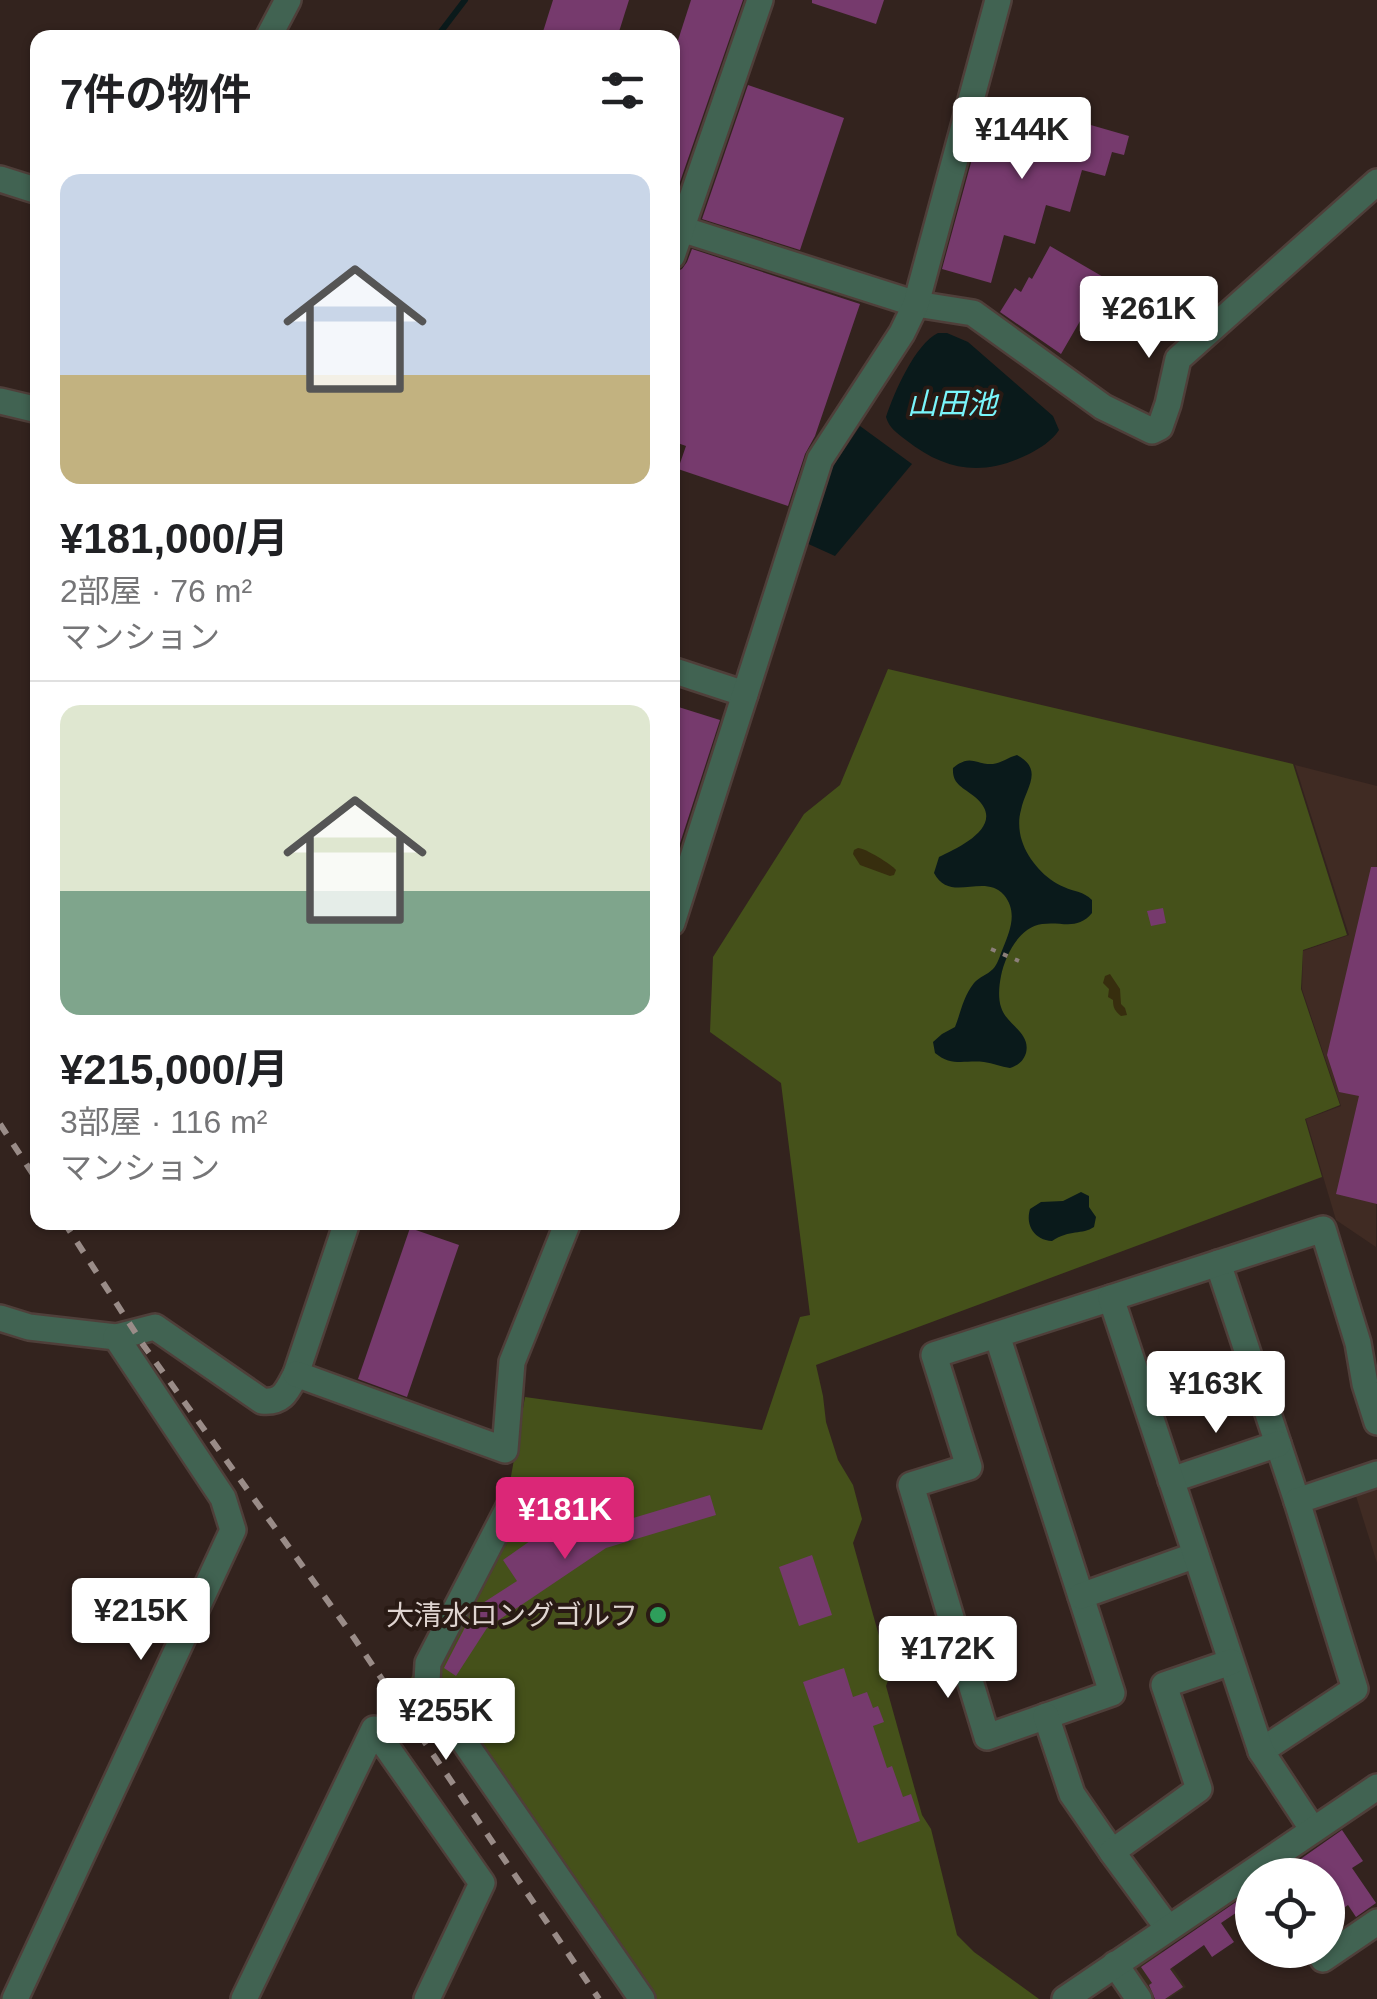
<!DOCTYPE html>
<html lang="ja">
<meta charset="utf-8">
<style>
:root{--surface:#fff;--page:#f6f6f6;--text:#202124;--muted:#757577;--line:#e0e0e0;--accent:#db2777}
body{margin:0;font-family:Arial,"Noto Sans JP",sans-serif;background:var(--page);color:var(--text);height:100vh;display:flex;flex-direction:column;font-size:38px;white-space:nowrap}
*{box-sizing:border-box;margin:0}
p{font-size:32px;color:var(--muted)}
.icon{flex:none;width:55px;height:55px;fill:none;stroke:currentColor;stroke-width:2;stroke-linecap:round;stroke-linejoin:round}
.map{position:relative;flex:1;overflow:hidden}
.sheet{position:absolute;left:30px;top:30px;width:650px;height:1200px;display:flex;flex-direction:column;background:var(--surface);border-radius:20px;box-shadow:0 2px 8px #0004}
.sheet>*{flex:none}
.buttons{position:absolute;left:1235px;top:1858px;display:grid;gap:20px}
.buttons a{display:grid;place-items:center;width:110px;height:110px;border-radius:50%;background:var(--surface);box-shadow:0 2px 8px #0004;font-size:50px}
.price{position:absolute;translate:-50% -85px;padding:0 22px;border-radius:10px;background:#fff;color:#222;font-size:32px;line-height:65px;filter:drop-shadow(0 2px 5px #0008)}
.price::after{content:'';position:absolute;left:50%;top:60px;width:30px;height:22px;margin-left:-15px;background:inherit;clip-path:polygon(0 0,100% 0,50% 100%)}
.price.current{background:var(--accent);color:#fff}
ul{padding:0;list-style:none}
li{display:grid;align-content:center;gap:20px;height:530px;padding:0 30px}
li+li{border-top:2px solid var(--line)}
li span{display:grid;place-items:center;height:310px;border-radius:20px;color:#555}
li>.icon{margin-inline-start:auto}
span .icon{width:180px;height:180px;fill:#fffc;stroke-width:1}
li b{font-size:42px}
h2{display:flex;justify-content:space-between;align-items:center;height:120px;padding:0 30px;font-size:42px}
.map>svg:first-child{display:block}
.built{fill:#402b23}
.industrial{fill:#382c1e}
.green{fill:#45511a}
.sand{fill:#372e0e}
.water{fill:#0a1a1b}
.lines{fill:none;stroke-linecap:round;stroke-linejoin:round}
.stream{stroke:#0a1a1b;stroke-width:6}
.building{fill:#763a6d}
.minor-casing{stroke:#4f3f3a;stroke-width:30}
.path{stroke:#8c7f7a;stroke-width:4;stroke-dasharray:5 8;stroke-linecap:butt}
.minor{stroke:#416352;stroke-width:25}
.rail{stroke:#9a8c88;stroke-width:6;stroke-dasharray:12 12;stroke-linecap:butt}
.leisure-dot{fill:#2e9e5b;stroke:#291a14;stroke-width:4}
.labels{text-anchor:middle;stroke-width:8;stroke-linejoin:round;paint-order:stroke}
.poi-label{font-size:28px;fill:#dfd4d0;stroke:#291a14;text-anchor:end}
.water-label{font-size:30px;font-style:italic;fill:#79f5fb;stroke:#291a14}
</style>
<div class="map">
<svg width="1377" height="1999" viewBox="0 0 1377 1999">
<rect width="100%" height="100%" fill="#33231e"/>
<g class="built">
<polygon points="1295,765 1377,786 1376,1247 1336,1220 1306,1119 1341,1106 1302,989 1303,951 1349,935"/>
<polygon points="1377,1489 1377,1563 1356,1496"/>
</g>
<polygon class="industrial" points="1156,1944 1186,1987 1168,1999 1146,1999 1124,1967"/>
<polygon class="green" points="888,669 1293,764 1347,935 1303,950 1301,989 1340,1105 1305,1119 1322,1177 816,1365 823,1396 826,1422 838,1460 853,1485 862,1519 853,1543 890,1675 886,1686 922,1815 931,1829 957,1935 974,1952 1039,1999 629,1999 407,1686 510,1482 525,1397 762,1430 800,1317 810,1315 781,1083 710,1032 713,957 804,814 840,785"/>
<g class="sand">
<path d="M858,848C865,848 891,864 896,870L894,875L890,876L860,865L853,854L854,850Z"/>
<path d="M1110,974L1120,989L1121,1004L1125,1008L1127,1015L1121,1016C1115,1011 1113,1008 1113,1000L1108,997L1109,989L1103,983L1105,976Z"/>
</g>
<g class="water">
<path d="M938,333H947L968,342L1053,416L1059,430C1052,441 1040,448 1029,454C983,477 945,471 906,440C897,433 889,428 886,417C894,393 915,344 938,333Z"/>
<polygon points="860,426 912,464 835,556 804,542 824,480"/>
<path d="M1017,755C1045,770 1025,789 1021,810C1018,820 1019,832 1022,841C1028,860 1046,880 1064,887C1075,892 1083,891 1092,900V913C1077,931 1062,921 1042,924C1019,927 1005,956 1001,976C999,986 998,998 1001,1007C1006,1025 1031,1032 1026,1053C1023,1062 1018,1065 1010,1068C1001,1067 993,1063 984,1062C964,1060 952,1067 935,1053L933,1042L942,1034L955,1027C961,1012 963,997 974,983C979,977 987,975 993,969C998,964 1000,955 1003,948C1010,931 1018,912 1004,895C984,872 950,904 934,873L939,857C960,847 1008,825 975,797C963,787 952,785 953,768C971,753 975,765 993,764C1001,763 1009,757 1017,755Z"/>
<path d="M1081,1192L1089,1196V1207L1096,1217L1094,1227C1082,1235 1070,1229 1052,1241C1035,1240 1025,1226 1030,1209L1041,1202L1063,1201Z"/>
</g>
<g class="lines">
<polyline class="stream" points="436,38 465,0"/>
</g>
<g class="building">
<polygon points="553,0 629,0 617,38 541,38"/>
<polygon points="691,0 743,0 672,205 672,59"/>
<polygon points="812,0 884,0 876,24 812,3"/>
<polygon points="748,85 844,118 800,250 702,219"/>
<polygon points="987,104 1040,119 1042,111 1129,136 1124,155 1112,152 1105,176 1082,170 1070,212 1046,205 1035,244 1004,235 991,283 942,269"/>
<polygon points="1050,246 1105,278 1061,354 1000,312 1015,288 1021,292 1029,277 1032,279"/>
<polygon points="692,249 860,304 815,436 805,454 788,506 678,469 686,446 672,441 672,280 675,272 682,269 687,262"/>
<polygon points="672,705 720,720 672,868"/>
<polygon points="1371,867 1377,867 1377,1204 1336,1194 1359,1096 1339,1092 1327,1055"/>
<polygon points="1163,908 1166,923 1151,926 1147,911"/>
<polygon points="410,1228 459,1245 407,1397 358,1379"/>
<polygon points="710,1495 716,1515 606,1548 487,1628 456,1676 444,1668 475,1608 517,1581 503,1560 574,1510 580,1510 593,1530"/>
<polygon points="812,1555 832,1615 799,1626 779,1567"/>
<polygon points="844,1668 853,1697 867,1692 873,1708 878,1706 884,1722 873,1726 887,1768 892,1766 903,1797 911,1794 920,1821 858,1843 803,1682"/>
<polygon points="1342,1830 1363,1861 1352,1868 1376,1903 1356,1917 1348,1905 1328,1919 1328,1875 1299,1875 1292,1865"/>
<polygon points="1252,1891 1252,1902 1221,1923 1234,1942 1212,1957 1204,1945 1170,1969 1183,1987 1165,1999 1155,1999 1149,1985 1152,1983 1141,1967"/>
</g>
<g class="lines">
<defs>
<g id="minor">
<polyline points="268,38 288,0"/>
<polyline points="0,179 38,191"/>
<polyline points="672,226 916,304 973,313 1103,407 1152,431 1160,427 1168,404 1178,359 1377,182"/>
<polyline points="672,256 760,0"/>
<polyline points="0,401 38,410"/>
<polyline points="672,670 745,694"/>
<polyline points="672,923 820,459 902,333 916,304 998,0"/>
<polyline points="1218,1263 1297,1501"/>
<path d="M0,1318L29,1327L116,1337L155,1327L262,1401C283,1403 287,1391 296,1374L347,1222"/>
<polyline points="997,1335 1112,1693 987,1737 911,1485 969,1467 934,1355 1111,1298"/>
<polyline points="296,1374 505,1450 512,1362 568,1222"/>
<polyline points="1171,1480 1278,1444"/>
<polyline points="510,1505 428,1663 427,1681 438,1704 642,1999"/>
<polyline points="1081,1596 1196,1555"/>
<polyline points="1046,1716 1072,1794 1112,1852"/>
<polyline points="1261,1751 1355,1689 1297,1501 1377,1474"/>
<polyline points="1313,1830 1261,1751 1111,1298 1323,1229 1358,1343 1365,1384 1377,1422"/>
<polyline points="1168,1928 1112,1852 1199,1789 1164,1685 1231,1662"/>
<polyline points="1323,1959 1377,1922"/>
<polyline points="1115,1964 1139,1999"/>
<polyline points="15,1999 233,1530 223,1498 116,1337"/>
<polyline points="244,1999 374,1729 482,1883 427,1999"/>
<polyline points="1065,1999 1377,1787"/>
</g>
</defs>
<use href="#minor" class="minor-casing"/>
<polyline class="path" points="991,949 1019,961"/>
<use href="#minor" class="minor"/>
<g class="rail">
<polyline points="0,1124 38,1182"/>
<polyline points="64,1222 144,1346 350,1632 599,1999"/>
</g>
</g>
<circle class="leisure-dot" cx="658" cy="1615" r="10"/>
<g class="labels">
<g class="poi-label">
<text x="638" y="1625">大清水ロングゴルフ</text>
</g>
<g class="water-label">
<text x="952" y="414">山田池</text>
</g>
</g>
</svg>
<div class="buttons">
<a><svg class="icon" aria-label="locate" viewBox="0 0 24 24"><circle cx="12" cy="12" r="6"/><path d="M12 2v4M12 18v4M2 12h4M18 12h4"/></svg></a>
</div>
<b class="price" style="left:1022px;top:182px">¥144K</b>
<b class="price" style="left:1149px;top:361px">¥261K</b>
<b class="price" style="left:1216px;top:1436px">¥163K</b>
<b class="price current" style="left:565px;top:1562px">¥181K</b>
<b class="price" style="left:141px;top:1663px">¥215K</b>
<b class="price" style="left:948px;top:1701px">¥172K</b>
<b class="price" style="left:446px;top:1763px">¥255K</b>
<section class="sheet">
<h2>7件の物件<svg class="icon" aria-label="filters" viewBox="0 0 24 24"><path d="M4 7h16M4 17h16"/><circle cx="9" cy="7" r="2"/><circle cx="15" cy="17" r="2"/></svg></h2>
<ul>
<li><span style="background:linear-gradient(#c9d6e8 65%,#c2b280 0)"><svg class="icon" aria-label="home" viewBox="0 0 24 24"><path d="M3 11l9-7 9 7M6 9v11h12V9"/></svg></span><div><b>¥181,000/月</b><p>2部屋 · 76 m²</p><p>マンション</p></div></li>
<li><span style="background:linear-gradient(#dfe7d0 60%,#7fa58c 0)"><svg class="icon" aria-label="home" viewBox="0 0 24 24"><path d="M3 11l9-7 9 7M6 9v11h12V9"/></svg></span><div><b>¥215,000/月</b><p>3部屋 · 116 m²</p><p>マンション</p></div></li>
</ul>
</section>
</div>
